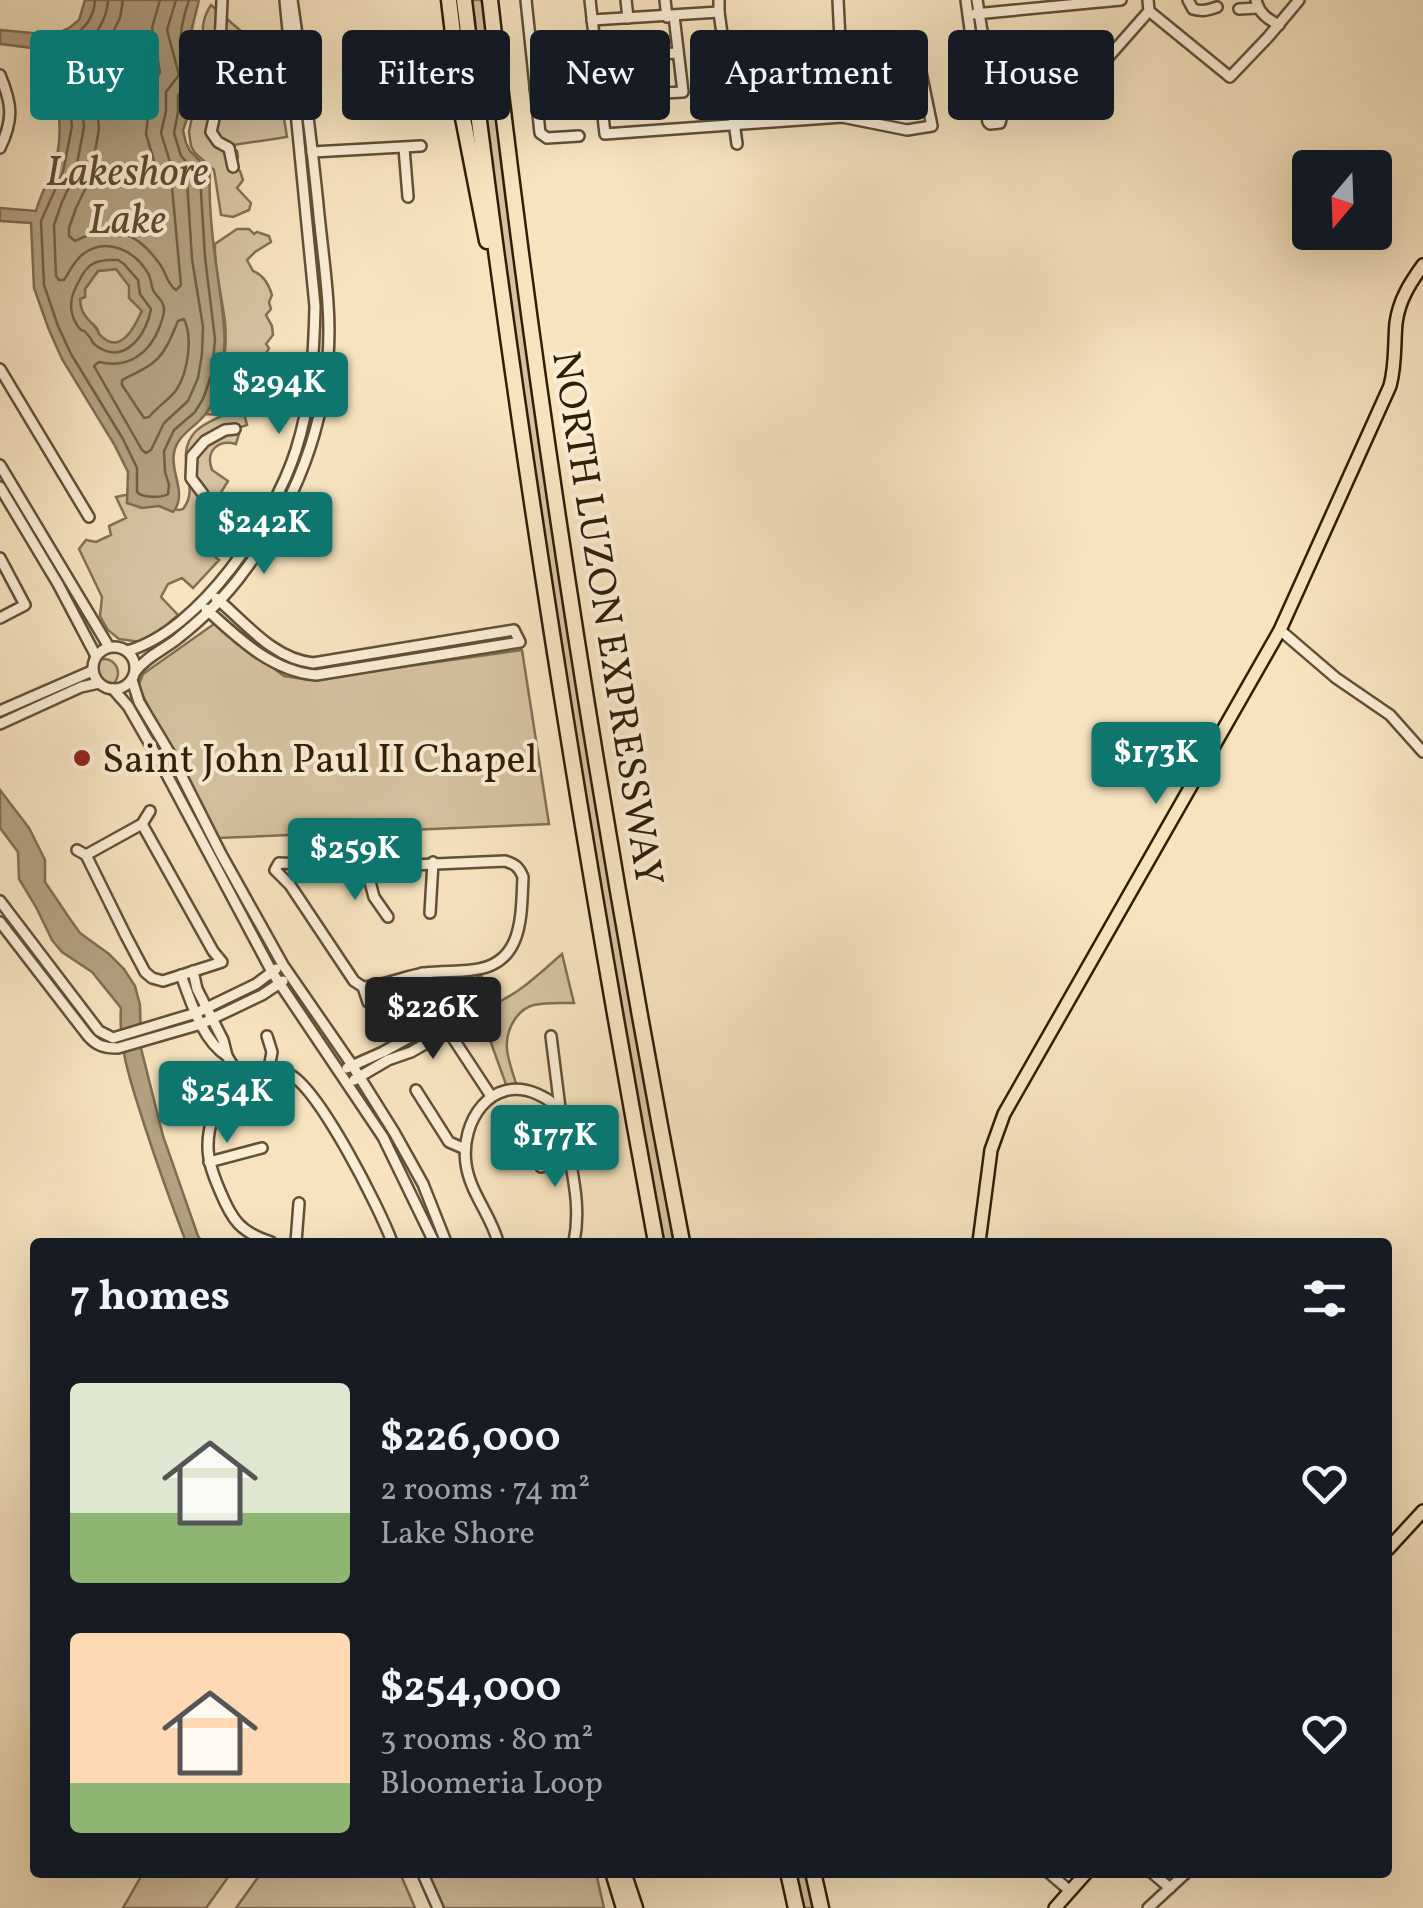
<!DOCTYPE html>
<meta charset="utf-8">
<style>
:root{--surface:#171b24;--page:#20242c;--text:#f1f3f6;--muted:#9ea1a6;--accent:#0f766e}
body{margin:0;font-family:Vollkorn,serif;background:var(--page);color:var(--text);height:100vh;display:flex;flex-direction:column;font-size:38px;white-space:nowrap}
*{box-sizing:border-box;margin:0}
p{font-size:32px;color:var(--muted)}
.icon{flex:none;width:55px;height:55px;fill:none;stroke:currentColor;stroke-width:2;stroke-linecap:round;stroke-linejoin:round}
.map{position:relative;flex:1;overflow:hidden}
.details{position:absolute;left:30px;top:1238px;width:1362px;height:640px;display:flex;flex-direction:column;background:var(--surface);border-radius:10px;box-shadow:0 10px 40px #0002}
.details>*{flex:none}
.guide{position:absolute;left:30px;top:30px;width:1365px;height:90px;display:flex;gap:20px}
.needle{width:65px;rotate:199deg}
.buttons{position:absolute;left:1292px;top:150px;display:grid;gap:20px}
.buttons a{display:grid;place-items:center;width:100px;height:100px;border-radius:10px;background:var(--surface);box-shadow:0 10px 40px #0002;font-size:50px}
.price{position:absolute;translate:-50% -85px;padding:0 22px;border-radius:10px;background:var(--accent);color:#fff;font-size:32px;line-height:65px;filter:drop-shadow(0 2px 5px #0008)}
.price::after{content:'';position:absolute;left:50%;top:60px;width:30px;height:22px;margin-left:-15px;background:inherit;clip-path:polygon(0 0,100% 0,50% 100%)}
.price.on{background:#222;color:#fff}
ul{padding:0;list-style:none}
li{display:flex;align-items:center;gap:30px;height:250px;padding:0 40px}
li span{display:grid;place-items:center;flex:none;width:280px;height:200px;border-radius:10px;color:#555}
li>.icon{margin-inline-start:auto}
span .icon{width:120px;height:120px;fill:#fffc;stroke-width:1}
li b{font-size:42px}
h2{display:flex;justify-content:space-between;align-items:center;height:120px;padding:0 40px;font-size:42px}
.tag{padding:0 35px;border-radius:10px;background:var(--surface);box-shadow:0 10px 40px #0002;font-size:35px;line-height:90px}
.tag.on{background:var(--accent);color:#fff}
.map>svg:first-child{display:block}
.green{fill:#d5c2a0;stroke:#827054;stroke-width:2.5}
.water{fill:#b3a181;stroke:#7f6d51;stroke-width:2.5;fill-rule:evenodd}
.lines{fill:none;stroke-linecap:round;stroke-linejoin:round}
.shore{stroke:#726044;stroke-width:2.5}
.minor-casing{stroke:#625036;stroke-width:14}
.major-casing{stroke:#301e08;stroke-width:16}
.highway-casing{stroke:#301e08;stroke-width:19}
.minor{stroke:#faedd5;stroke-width:9}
.major{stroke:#f7e4bf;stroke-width:11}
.highway{stroke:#f7e4bf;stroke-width:14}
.poi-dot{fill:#8f2418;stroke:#faedd5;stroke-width:4}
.labels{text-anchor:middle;stroke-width:8;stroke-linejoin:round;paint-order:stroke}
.street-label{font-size:40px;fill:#301e08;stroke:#faedd5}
.poi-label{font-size:40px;fill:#301e08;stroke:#faedd5;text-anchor:start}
.water-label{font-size:42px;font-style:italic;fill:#5e4c32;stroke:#faedd5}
</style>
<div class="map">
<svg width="1423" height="1908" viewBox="0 0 1423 1908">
<rect width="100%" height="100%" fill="#f7e4bf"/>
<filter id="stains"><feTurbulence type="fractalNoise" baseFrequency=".002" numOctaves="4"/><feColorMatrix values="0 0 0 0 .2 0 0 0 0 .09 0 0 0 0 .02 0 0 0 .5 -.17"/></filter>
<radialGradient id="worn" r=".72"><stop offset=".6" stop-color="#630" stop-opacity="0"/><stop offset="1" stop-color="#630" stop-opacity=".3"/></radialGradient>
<g class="green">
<polygon points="469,0 486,0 499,108 677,1242 661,1242 630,1073 531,466"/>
<path d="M211,5L242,32L238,47L231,49L233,58L228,72L220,69L217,61H213C199,45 200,21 211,5Z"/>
<polygon points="215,80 227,83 236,93 236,106 231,113 282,106 287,137 233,145 232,148 237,151 238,157 234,168 240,171 243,180 237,188 251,203 249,210 233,217 221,215 214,170 195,153 191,146 189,132 193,112 191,102 195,98 202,99 208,96 208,90"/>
<path d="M237,229H249L254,234L257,232L269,236L271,242L255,252L247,260L253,271C264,275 269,285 272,295L269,302L271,309L266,315L272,326L273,335L266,344L269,348L263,359L250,355L248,362L269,375L267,380L261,383L263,394L260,400L253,403L247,401L242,406L247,425L241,427L236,444C218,439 205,451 212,470L228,481L204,520L210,527L209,533L202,546L219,560L193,588L182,578L168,584L161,597L178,615L160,631L141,642L119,639L108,630L100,616L102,597L79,549L86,540L96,542L111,535L109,526L126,518L116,497L130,494L178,510L183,509C202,485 172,458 195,432C202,424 214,420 223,415L206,414C221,385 228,354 225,322C222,296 214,270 215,244Z"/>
<path d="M116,269L130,286L129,298L142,310C137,324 123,354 103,338C94,331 102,333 94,325C92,323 89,323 87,321C81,316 81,306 80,299L85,297V289L98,271Z"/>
<polygon points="214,624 284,676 309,680 522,650 549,824 218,838 142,694 139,684 143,674"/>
<circle cx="104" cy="673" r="14"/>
<path d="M562,954L574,1003C561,1003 546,1002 534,1005C525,1007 520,1012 515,1019C499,1043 510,1062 517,1087L508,1090L490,1040L480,1028L452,1042V1037L464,1032L459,1017L446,1021L440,1019L464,1012H484L474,979L481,975L494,1004C520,993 540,973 562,954Z"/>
<polygon points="143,1873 143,1872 231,1873 206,1908 123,1908"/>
<polygon points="261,1873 400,1873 415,1908 236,1908"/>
<polygon points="428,1873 596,1873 604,1908 442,1908"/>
<polygon points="792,1873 809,1873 817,1908 799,1908"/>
</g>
<g class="water">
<path d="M85,0H199C192,31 182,44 208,72C207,90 204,94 187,99L189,113L183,130L186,143L190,151L210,171C208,204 213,245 218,278C222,309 228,338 222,369C220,385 214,406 202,418C192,429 177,436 174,453C170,473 188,494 173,512L159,506L142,508L127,503L128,472L114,444L62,359L49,330L34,288L31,223L0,221V208L36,211C40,196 46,186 52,172C63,145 60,118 56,89L65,86L72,76L69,61L56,51L0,44V30L54,35L69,28L79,20ZM116,269L129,286V298L142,311C135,326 120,357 100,335C98,333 98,330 96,328C87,317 81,315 80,299L85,297V289L98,271Z"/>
<path d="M0,790L29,828L45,860V882L70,919L80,933L109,954L124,969L135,986L140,1005L141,1048L163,1136L198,1236L202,1242H186C171,1203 157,1164 144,1124C132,1086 118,1048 121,1008L92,972L62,952L52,940L36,907L19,879L18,852L0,828Z"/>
</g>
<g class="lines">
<g class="shore">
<path d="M95,0C94,22 81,30 66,43L78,57L82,77L68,97L72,126L63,172L41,221L44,285L58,326L71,354L123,439L137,468V492C142,498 162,498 168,494L169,485L165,472L164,451L174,430L195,412L203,399L212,373L215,339L205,257L200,176L181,156L174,133L178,112V95C184,89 196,87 197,80C198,73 192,72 189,66C175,45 182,21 189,0"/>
<path d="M108,0C107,19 98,31 87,44C96,70 97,79 81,102L84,127L75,174L62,202L54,225L56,276L59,280H64C70,271 74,261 83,254C107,236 136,251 149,275C151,279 151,285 153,290C157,298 164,300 164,310C164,317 162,319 160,326C150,353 129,369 99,362L94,366L142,450L146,453L151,450L164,423L188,401L198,378L202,354L203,327L192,259L187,181L170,162L161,133L166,111V92L179,75L167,30L176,0"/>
<path d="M123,0L120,18L105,48L109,81L106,92L97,106L99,129L90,179L76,208L69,228V236L75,241C111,222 137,232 159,263C167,273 166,283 176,290L181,285L172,187L156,167L146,134L151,91L160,72L152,28L160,0"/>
<path d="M108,260H118L124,264L138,280L140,294L151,309C147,333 126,365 98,347C89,341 95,343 88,335C80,325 84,336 77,325C67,309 71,295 79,281C86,267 92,261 108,260Z"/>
<path d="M184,319C193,337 188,371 177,389C170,399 157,407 149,417L144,418L122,385V380C159,362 162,360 178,321Z"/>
</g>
<defs>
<g id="minor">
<polyline points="222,0 219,67 223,107 215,114 211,132 218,142 229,148 233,167"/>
<polyline points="526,0 540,133 547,138 579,136"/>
<polyline points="590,0 605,134 842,117 907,130 932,126 914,38 772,42 781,121"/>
<polyline points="626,0 628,18"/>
<polyline points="665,0 667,17"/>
<polyline points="719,0 719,12 737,144"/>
<polyline points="838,0 840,40"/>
<polyline points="966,0 974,59 988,122 990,124 1000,123 1001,119 986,56 977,0"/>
<path d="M1188,0L1193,9C1203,12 1208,10 1217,7"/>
<path d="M1256,0C1259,13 1267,19 1279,25"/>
<polyline points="1239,9 1258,8"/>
<polyline points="1149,11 1230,77 1269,36 1299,0"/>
<polyline points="975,14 1121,0"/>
<polyline points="592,20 719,12"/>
<polyline points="531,40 568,37"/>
<polyline points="818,40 822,73 874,70 870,39"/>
<polyline points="1114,49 1048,52 1055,103 1076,103 1082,87 1149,11 1148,0"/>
<polyline points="595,58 677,53"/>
<path d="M0,75C12,104 14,119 0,148"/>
<polyline points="535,89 575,86"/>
<polyline points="602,96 683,92 674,16"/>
<polyline points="404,148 408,197"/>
<polyline points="312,152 421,146"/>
<polyline points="0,369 89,517"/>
<polyline points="0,465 109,647"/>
<polyline points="0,487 58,584 96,656"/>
<polyline points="203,494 191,478 192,456 205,441 225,430 235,429"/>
<polyline points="0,558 25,605 0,618"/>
<path d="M206,609C238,638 271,671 316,675L520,642L514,630L313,663C273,659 245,622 216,598"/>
<polyline points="1280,630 1336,678 1390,715 1423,752"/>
<circle cx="114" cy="668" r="21"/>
<path d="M127,651C200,631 274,519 296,450C311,403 314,355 315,306L285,0"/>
<path d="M135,672C146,657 163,650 177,639C202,619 223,600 242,574C302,497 335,403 328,304C326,271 321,238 318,205C311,136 302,68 292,0"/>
<polyline points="132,680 139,702 172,757 221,854 283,965 352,1065 394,1132 423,1184 446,1242"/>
<polyline points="113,689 128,706 159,760 272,972 383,1137 434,1242"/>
<polyline points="0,711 92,671"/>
<polyline points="0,724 81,687 99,683"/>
<polyline points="142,824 150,811"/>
<polyline points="77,850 86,855 126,936 145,972 152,978 163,981 222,962 213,951 142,824 86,855"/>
<polyline points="366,867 374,897 388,917"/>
<polyline points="0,901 99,1031 113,1038 196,1013 256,984 276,969"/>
<polyline points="430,913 433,862"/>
<path d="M0,922L88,1036C97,1046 104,1048 118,1048L201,1024L262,995L283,981"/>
<polyline points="193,971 197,989 223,1040 227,1056 240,1077"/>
<polyline points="422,973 441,1020 491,1096"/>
<path d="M181,975C191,1002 202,1040 227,1056"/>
<path d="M363,987C385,986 404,976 425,973C441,971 457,972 472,970C524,965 521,916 523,877C519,867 515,864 505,861L366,867L279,863L275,870L290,885L354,981L363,987L368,1002"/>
<polyline points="267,1036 272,1052 269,1068"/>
<polyline points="551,1036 560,1108"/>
<polyline points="347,1068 383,1052 441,1020"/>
<polyline points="183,1073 188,1087 214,1109"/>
<polyline points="354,1080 388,1060 411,1052 448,1031"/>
<polyline points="416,1090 449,1142 465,1149"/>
<polyline points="209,1162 262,1148"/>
<polyline points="541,1167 570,1160"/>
<path d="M271,1242C240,1232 232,1220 220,1191C214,1177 208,1162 208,1147C207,1106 243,1052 289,1074C319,1088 380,1209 392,1242"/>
<polyline points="296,1242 299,1203"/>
<path d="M498,1242C491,1215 470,1193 466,1164C460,1122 491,1074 537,1094C546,1098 557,1104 561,1113C565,1121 565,1134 567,1143C573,1177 581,1208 574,1242"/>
<polyline points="422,1872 438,1908"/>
<polyline points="1048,1872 1070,1891"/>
<polyline points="1151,1872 1170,1888"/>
<polyline points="1148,1908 1187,1872"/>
</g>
<g id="major">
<path d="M979,1242L991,1150L1004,1114L1280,630L1390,386C1396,364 1394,344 1396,323C1399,300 1410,283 1423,265"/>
<polyline points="1388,1549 1423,1511"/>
<polyline points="1055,1908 1087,1872"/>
</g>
<g id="highway">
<polyline points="449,0 463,118 487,241"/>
<path d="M464,0C514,416 580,830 656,1242"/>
<path d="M490,0C537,416 603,831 682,1242"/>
<polyline points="613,1872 624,1908"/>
<polyline points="623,1872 635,1908"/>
<polyline points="788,1872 796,1908"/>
<polyline points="813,1872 821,1908"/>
</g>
</defs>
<use href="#minor" class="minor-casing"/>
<use href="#major" class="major-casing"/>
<use href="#highway" class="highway-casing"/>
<use href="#minor" class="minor"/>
<use href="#major" class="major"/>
<use href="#highway" class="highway"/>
</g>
<circle class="poi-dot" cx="82" cy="758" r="10"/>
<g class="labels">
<g class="street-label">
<text transform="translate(609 618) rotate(81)" y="14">NORTH LUZON EXPRESSWAY</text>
</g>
<g class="poi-label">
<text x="102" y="772">Saint John Paul II Chapel</text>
</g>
<g class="water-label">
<text x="127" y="185">Lakeshore<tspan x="127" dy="48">Lake</tspan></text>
</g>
</g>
<rect width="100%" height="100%" filter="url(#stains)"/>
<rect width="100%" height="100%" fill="url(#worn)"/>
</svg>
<div class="buttons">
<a><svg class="needle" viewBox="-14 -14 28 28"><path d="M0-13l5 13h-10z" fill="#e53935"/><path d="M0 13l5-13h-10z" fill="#9ea1a6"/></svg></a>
</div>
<b class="price" style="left:279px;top:437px">$294K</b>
<b class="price" style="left:264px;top:577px">$242K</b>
<b class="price" style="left:1156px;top:807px">$173K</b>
<b class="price" style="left:355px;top:903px">$259K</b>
<b class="price on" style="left:433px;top:1062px">$226K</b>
<b class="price" style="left:227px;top:1146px">$254K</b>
<b class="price" style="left:555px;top:1190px">$177K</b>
<div class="guide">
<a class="tag on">Buy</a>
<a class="tag">Rent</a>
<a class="tag">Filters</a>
<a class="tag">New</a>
<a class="tag">Apartment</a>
<a class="tag">House</a>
</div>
<section class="details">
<h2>7 homes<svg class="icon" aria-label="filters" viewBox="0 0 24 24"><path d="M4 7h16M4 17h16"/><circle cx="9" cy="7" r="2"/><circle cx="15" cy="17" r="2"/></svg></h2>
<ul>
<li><span style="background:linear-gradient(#dfe7d0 65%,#8fb573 0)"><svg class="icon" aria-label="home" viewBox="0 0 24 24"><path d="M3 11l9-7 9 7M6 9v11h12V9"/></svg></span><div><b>$226,000</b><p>2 rooms · 74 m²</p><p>Lake Shore</p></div><svg class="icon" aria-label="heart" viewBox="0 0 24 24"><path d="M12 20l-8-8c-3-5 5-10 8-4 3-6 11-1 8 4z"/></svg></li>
<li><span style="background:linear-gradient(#ffd9b3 75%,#8fb573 0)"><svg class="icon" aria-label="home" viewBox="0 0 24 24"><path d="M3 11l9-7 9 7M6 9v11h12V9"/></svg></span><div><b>$254,000</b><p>3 rooms · 80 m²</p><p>Bloomeria Loop</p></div><svg class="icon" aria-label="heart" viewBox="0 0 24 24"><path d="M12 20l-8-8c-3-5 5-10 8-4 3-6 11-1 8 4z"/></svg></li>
</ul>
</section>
</div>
